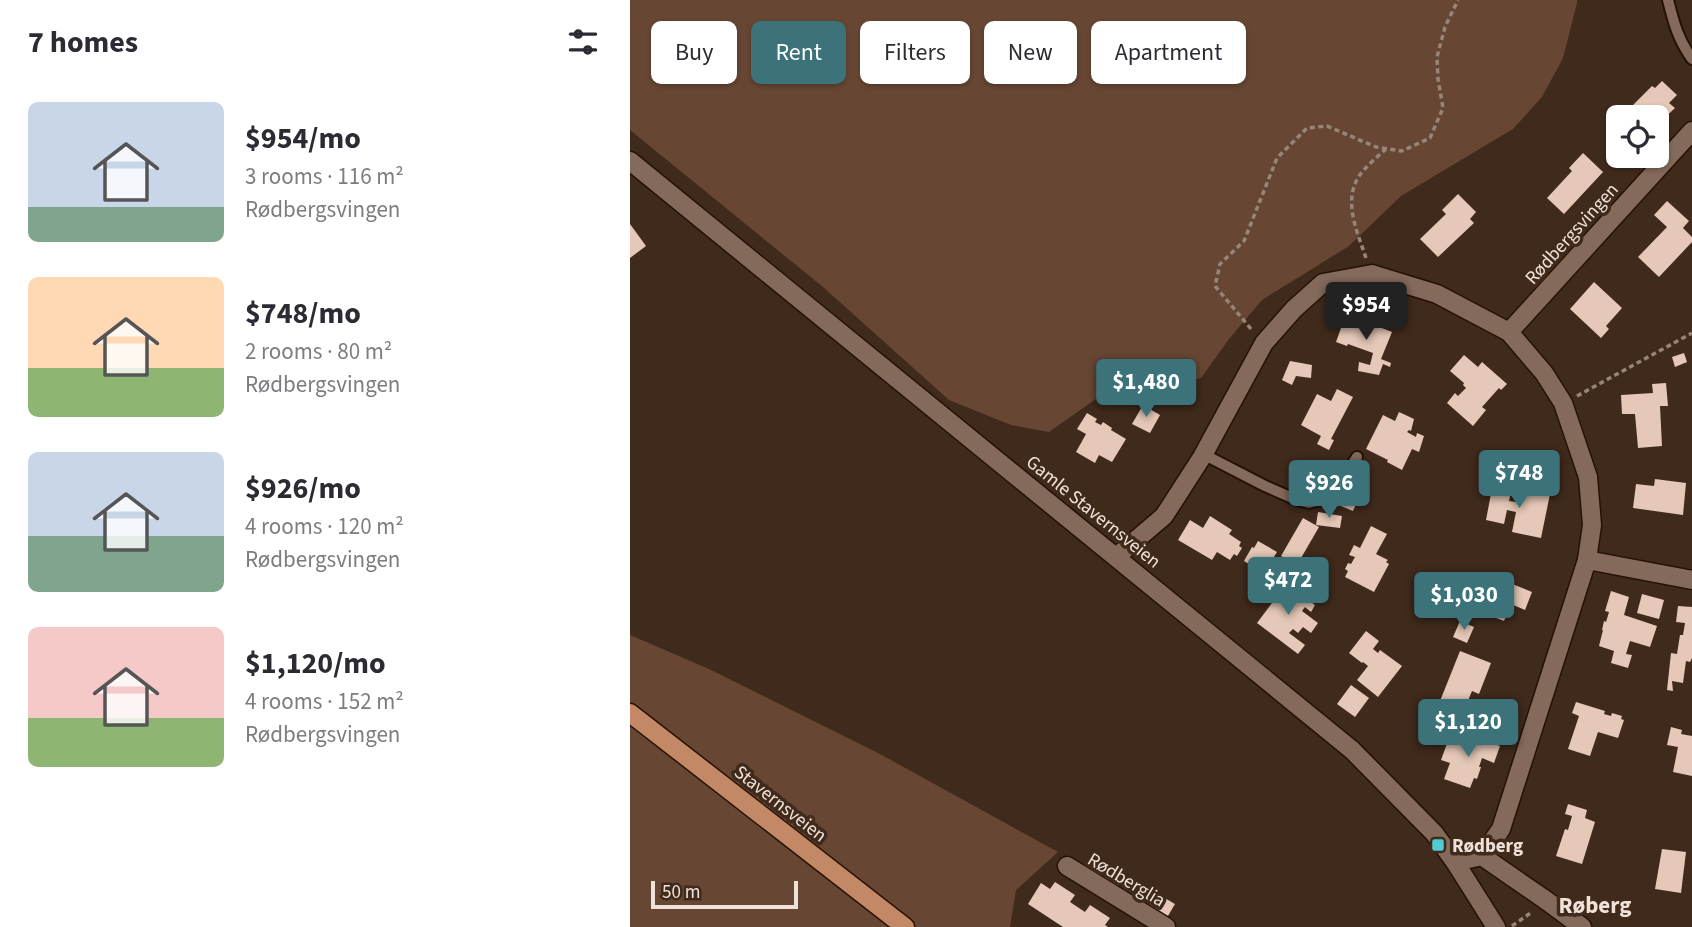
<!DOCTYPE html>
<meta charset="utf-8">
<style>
:root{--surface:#fff;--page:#f7f7f7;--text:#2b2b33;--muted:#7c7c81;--accent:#3c737b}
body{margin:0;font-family:"Source Sans 3",sans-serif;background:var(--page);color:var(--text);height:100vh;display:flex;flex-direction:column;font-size:26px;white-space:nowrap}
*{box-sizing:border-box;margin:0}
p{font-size:23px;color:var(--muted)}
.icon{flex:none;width:38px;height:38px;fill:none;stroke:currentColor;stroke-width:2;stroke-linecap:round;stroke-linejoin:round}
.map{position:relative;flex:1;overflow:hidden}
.details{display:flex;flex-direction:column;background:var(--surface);width:630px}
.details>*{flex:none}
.hud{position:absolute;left:21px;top:21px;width:665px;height:63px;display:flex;gap:14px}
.controls{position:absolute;left:976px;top:105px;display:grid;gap:14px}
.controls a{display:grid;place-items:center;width:63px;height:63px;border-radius:10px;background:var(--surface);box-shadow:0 2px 5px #0004;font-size:35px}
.scale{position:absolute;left:21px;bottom:18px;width:147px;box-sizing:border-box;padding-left:7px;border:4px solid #f1e2d9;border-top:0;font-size:19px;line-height:24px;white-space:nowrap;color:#f1e2d9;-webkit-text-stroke:5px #402a1c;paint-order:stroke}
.price{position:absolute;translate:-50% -60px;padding:0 16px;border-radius:7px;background:var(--accent);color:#fff;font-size:23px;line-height:46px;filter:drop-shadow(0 2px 4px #0008)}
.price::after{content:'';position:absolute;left:50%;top:42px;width:21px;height:16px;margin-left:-10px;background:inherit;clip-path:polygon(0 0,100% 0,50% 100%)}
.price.on{background:#222;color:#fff}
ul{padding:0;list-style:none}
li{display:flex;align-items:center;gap:21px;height:175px;padding:0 28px}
li span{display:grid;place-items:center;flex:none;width:196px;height:140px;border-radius:10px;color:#555}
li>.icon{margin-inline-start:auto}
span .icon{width:84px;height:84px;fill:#fffc;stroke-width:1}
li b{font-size:30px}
h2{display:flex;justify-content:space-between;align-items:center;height:84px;padding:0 28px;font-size:30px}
.pill{padding:0 24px;border-radius:10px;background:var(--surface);box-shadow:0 2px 5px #0004;font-size:24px;line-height:63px}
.pill.on{background:var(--accent);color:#fff}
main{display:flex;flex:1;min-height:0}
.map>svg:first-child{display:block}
.green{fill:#674733}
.building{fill:#e5c8b7}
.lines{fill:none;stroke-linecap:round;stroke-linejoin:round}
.lane-casing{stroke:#261205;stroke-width:14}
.street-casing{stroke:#261205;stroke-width:21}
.secondary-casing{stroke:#261205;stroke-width:21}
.primary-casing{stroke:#261205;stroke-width:21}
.path{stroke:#978579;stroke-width:3.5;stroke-dasharray:5 3.5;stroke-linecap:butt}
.lane{stroke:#846a5b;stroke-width:10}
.street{stroke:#846a5b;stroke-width:18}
.secondary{stroke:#846a5b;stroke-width:18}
.primary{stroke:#c38865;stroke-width:18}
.poi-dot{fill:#51ccd3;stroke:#402a1c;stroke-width:2.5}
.labels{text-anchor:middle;stroke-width:7;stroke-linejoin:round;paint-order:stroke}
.street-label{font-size:19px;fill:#f1e2d9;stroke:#402a1c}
.poi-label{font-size:19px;font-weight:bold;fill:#f1e2d9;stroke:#402a1c;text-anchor:start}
.quarter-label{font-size:23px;font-weight:bold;fill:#f1e2d9;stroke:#402a1c}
</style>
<main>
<section class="details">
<h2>7 homes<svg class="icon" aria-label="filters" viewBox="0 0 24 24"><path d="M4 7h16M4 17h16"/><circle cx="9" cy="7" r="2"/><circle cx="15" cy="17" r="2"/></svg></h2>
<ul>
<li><span style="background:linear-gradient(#c9d6e8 75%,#7fa58c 0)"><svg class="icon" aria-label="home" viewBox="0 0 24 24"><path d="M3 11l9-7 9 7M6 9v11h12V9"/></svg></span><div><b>$954/mo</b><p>3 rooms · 116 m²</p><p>Rødbergsvingen</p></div></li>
<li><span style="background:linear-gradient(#ffd9b3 65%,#8fb573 0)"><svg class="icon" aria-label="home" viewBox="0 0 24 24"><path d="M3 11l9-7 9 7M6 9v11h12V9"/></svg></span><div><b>$748/mo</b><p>2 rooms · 80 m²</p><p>Rødbergsvingen</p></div></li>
<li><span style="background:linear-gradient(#c9d6e8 60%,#7fa58c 0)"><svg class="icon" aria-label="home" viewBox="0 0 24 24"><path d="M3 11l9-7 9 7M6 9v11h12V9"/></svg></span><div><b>$926/mo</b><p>4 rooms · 120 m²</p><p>Rødbergsvingen</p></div></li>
<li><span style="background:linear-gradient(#f6c9c9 65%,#8fb573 0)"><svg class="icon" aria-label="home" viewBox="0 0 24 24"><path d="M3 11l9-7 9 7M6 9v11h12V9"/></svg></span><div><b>$1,120/mo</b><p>4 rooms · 152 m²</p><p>Rødbergsvingen</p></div></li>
</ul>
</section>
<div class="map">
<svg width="1062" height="927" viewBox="0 0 1062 927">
<rect width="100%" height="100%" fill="#402a1c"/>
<g class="green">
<polygon points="0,0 947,0 947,3 933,58 912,97 883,129 771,196 719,246 632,300 599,339 571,378 523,390 470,396 419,432 381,425 319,400 193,287 0,130"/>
<polygon points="0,635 79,669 250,754 428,852 386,890 380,927 0,927"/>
</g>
<g class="building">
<polygon points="1032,81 1047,95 1039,103 1045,108 1027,125 1027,117 991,117 1022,86 1025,88"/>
<polygon points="953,153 973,172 934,214 917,198 942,171 939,168"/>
<polygon points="828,194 846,212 840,219 844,223 808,257 790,239 816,214 812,210"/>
<polygon points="1037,201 1059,221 1053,228 1062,237 1062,242 1029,277 1008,257 1037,227 1024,215"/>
<polygon points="0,224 16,246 0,258"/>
<polygon points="964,282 992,308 976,326 979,329 971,338 940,309"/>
<polygon points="716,314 762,332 751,359 761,363 760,367 753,364 749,375 728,371 729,362 740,365 743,353 718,344 717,346 706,342"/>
<polygon points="1054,353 1057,362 1045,367 1042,357"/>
<polygon points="834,355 848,367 852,362 877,384 871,390 869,388 852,407 856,410 843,426 817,403 825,393 828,396 836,388 833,385 834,383 820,371"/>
<polygon points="660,361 682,365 681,378 666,376 662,385 652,380"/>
<polygon points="1036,383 1038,406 1030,406 1032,446 1008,448 1005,414 992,414 991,395 1023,393 1022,384"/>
<polygon points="707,389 723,397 701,439 704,440 699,450 687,444 691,436 671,425 687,394 701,401"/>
<polygon points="513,405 530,415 520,433 502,424"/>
<polygon points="769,412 784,419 781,431 779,430 777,432 786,437 787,433 794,436 789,452 782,449 772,470 757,462 758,460 736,449 753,415 765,421"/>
<polygon points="457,413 467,419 465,422 471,425 473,422 482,428 481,430 496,439 482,462 469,455 465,463 446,452 456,434 447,429"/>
<polygon points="1025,479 1056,483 1053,515 1003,508 1006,484 1024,486"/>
<polygon points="863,483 882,487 879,501 892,503 895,489 920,494 911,538 882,532 886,512 877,510 874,524 856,520"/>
<polygon points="711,492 728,499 723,511 706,504"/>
<polygon points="688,512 712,516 710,528 686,525"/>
<polygon points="580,516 602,530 599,534 611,542 609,546 612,548 607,556 604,554 600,560 587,552 582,560 548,540 560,520 573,528"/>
<polygon points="673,518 689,527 667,565 651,556"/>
<polygon points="741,526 757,534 746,554 758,560 756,562 759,564 744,592 715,577 718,571 715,569 718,563 721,564 725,557 719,555 724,545 730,548"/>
<polygon points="628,541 647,552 634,573 614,561 622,547 624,548"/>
<polygon points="860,575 902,592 895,610 881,604 874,621 851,612 854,603 850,601"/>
<polygon points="654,582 685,605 681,612 675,607 672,611 688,623 681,633 673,627 668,633 663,629 659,633 675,645 668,654 627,623 642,603 639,601"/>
<polygon points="981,591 999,597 994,615 1027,626 1020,647 1000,641 996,654 1002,655 998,668 981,663 984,651 969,646 973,630 972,630 974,621 976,622 979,612 975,611"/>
<polygon points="1012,594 1034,600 1029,619 1007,613"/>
<polygon points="1048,606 1062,607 1062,658 1060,662 1056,661 1053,683 1042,681 1043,691 1037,690 1041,653 1047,654 1050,635 1053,635 1055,623 1046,622"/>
<polygon points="830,621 844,627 837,643 823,637"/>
<polygon points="736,631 749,641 743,649 748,653 750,650 772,666 748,697 727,680 738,666 733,662 732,663 719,653"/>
<polygon points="830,651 861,663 849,694 842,691 830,720 806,711"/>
<polygon points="721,685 739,698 725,717 707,704"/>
<polygon points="946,702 975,711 974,714 981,716 982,713 992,716 991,719 994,720 988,738 968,732 960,756 938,749 949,716 942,713"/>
<polygon points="1041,727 1052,730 1051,734 1062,736 1062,776 1043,772 1048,747 1037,745"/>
<polygon points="840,735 870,746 864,763 852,758 849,767 851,767 847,779 844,778 840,788 814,779 820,763 811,760 819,738 836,745"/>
<polygon points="938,804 957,810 955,818 965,822 952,864 926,856 935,829 938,830 942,816 935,814"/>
<polygon points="1032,849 1056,852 1051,893 1025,889"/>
<polygon points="462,854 479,864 469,881 452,870"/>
<polygon points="425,882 445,895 440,902 455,912 460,905 480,918 475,925 478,927 433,927 398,904 411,883 420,889"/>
<polygon points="512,885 545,904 535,921 502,901"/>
</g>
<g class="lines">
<defs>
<g id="lane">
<path d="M1038,0C1044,24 1048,39 1062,59"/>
<polyline points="573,454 635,486 667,500 679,503 694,499 711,481 727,457"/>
</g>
<g id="street">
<polyline points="879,332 1062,131"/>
<polyline points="486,557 534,516 572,457 634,343 664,309 693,283 742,274 807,294 879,332 914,373 933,403 958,477 962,525 957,560 871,829 852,856"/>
<polyline points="957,560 1062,580"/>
<polyline points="825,862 852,856 917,901 952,927"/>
<polyline points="437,866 536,927"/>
</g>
<polyline id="secondary" points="0,161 722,750 804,833 825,862 866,927"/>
<polyline id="primary" points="0,713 275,927"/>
</defs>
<use href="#lane" class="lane-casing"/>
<use href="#street" class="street-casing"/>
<use href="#secondary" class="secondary-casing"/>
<use href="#primary" class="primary-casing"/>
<g class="path">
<path d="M736,258C727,231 711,198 732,172C739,164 748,156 756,149"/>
<polyline points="621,329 585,286 590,264 614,241 647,158 677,128 697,126 746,147 772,151 800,138 813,108 808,79 807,57 815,27 828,0"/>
<polyline points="947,396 1062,333"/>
<polyline points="882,926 902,912"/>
</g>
<use href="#lane" class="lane"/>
<use href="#street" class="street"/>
<use href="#secondary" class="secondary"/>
<use href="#primary" class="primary"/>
</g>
<rect class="poi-dot" x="801" y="838" width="14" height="14" rx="3.5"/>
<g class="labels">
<g class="street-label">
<text transform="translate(941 233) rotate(-48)" y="7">Rødbergsvingen</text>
<text transform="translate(464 511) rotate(39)" y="7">Gamle Stavernsveien</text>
<text transform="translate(151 803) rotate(38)" y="7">Stavernsveien</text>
<text transform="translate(497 879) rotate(31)" y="7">Rødberglia</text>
</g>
<g class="poi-label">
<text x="822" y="852">Rødberg</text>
</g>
<g class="quarter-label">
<text x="965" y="913">Røberg</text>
</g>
</g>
</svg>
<div class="controls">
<a><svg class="icon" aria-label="locate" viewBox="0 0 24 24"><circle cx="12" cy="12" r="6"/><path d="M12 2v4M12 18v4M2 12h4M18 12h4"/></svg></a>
</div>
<div class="scale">50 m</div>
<b class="price on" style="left:736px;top:342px">$954</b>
<b class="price" style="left:516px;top:419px">$1,480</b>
<b class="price" style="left:889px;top:510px">$748</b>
<b class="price" style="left:699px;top:520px">$926</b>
<b class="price" style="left:658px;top:617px">$472</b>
<b class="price" style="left:834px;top:632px">$1,030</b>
<b class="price" style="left:838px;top:759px">$1,120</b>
<div class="hud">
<a class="pill">Buy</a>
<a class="pill on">Rent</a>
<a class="pill">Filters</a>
<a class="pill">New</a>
<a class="pill">Apartment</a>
</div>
</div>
</main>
